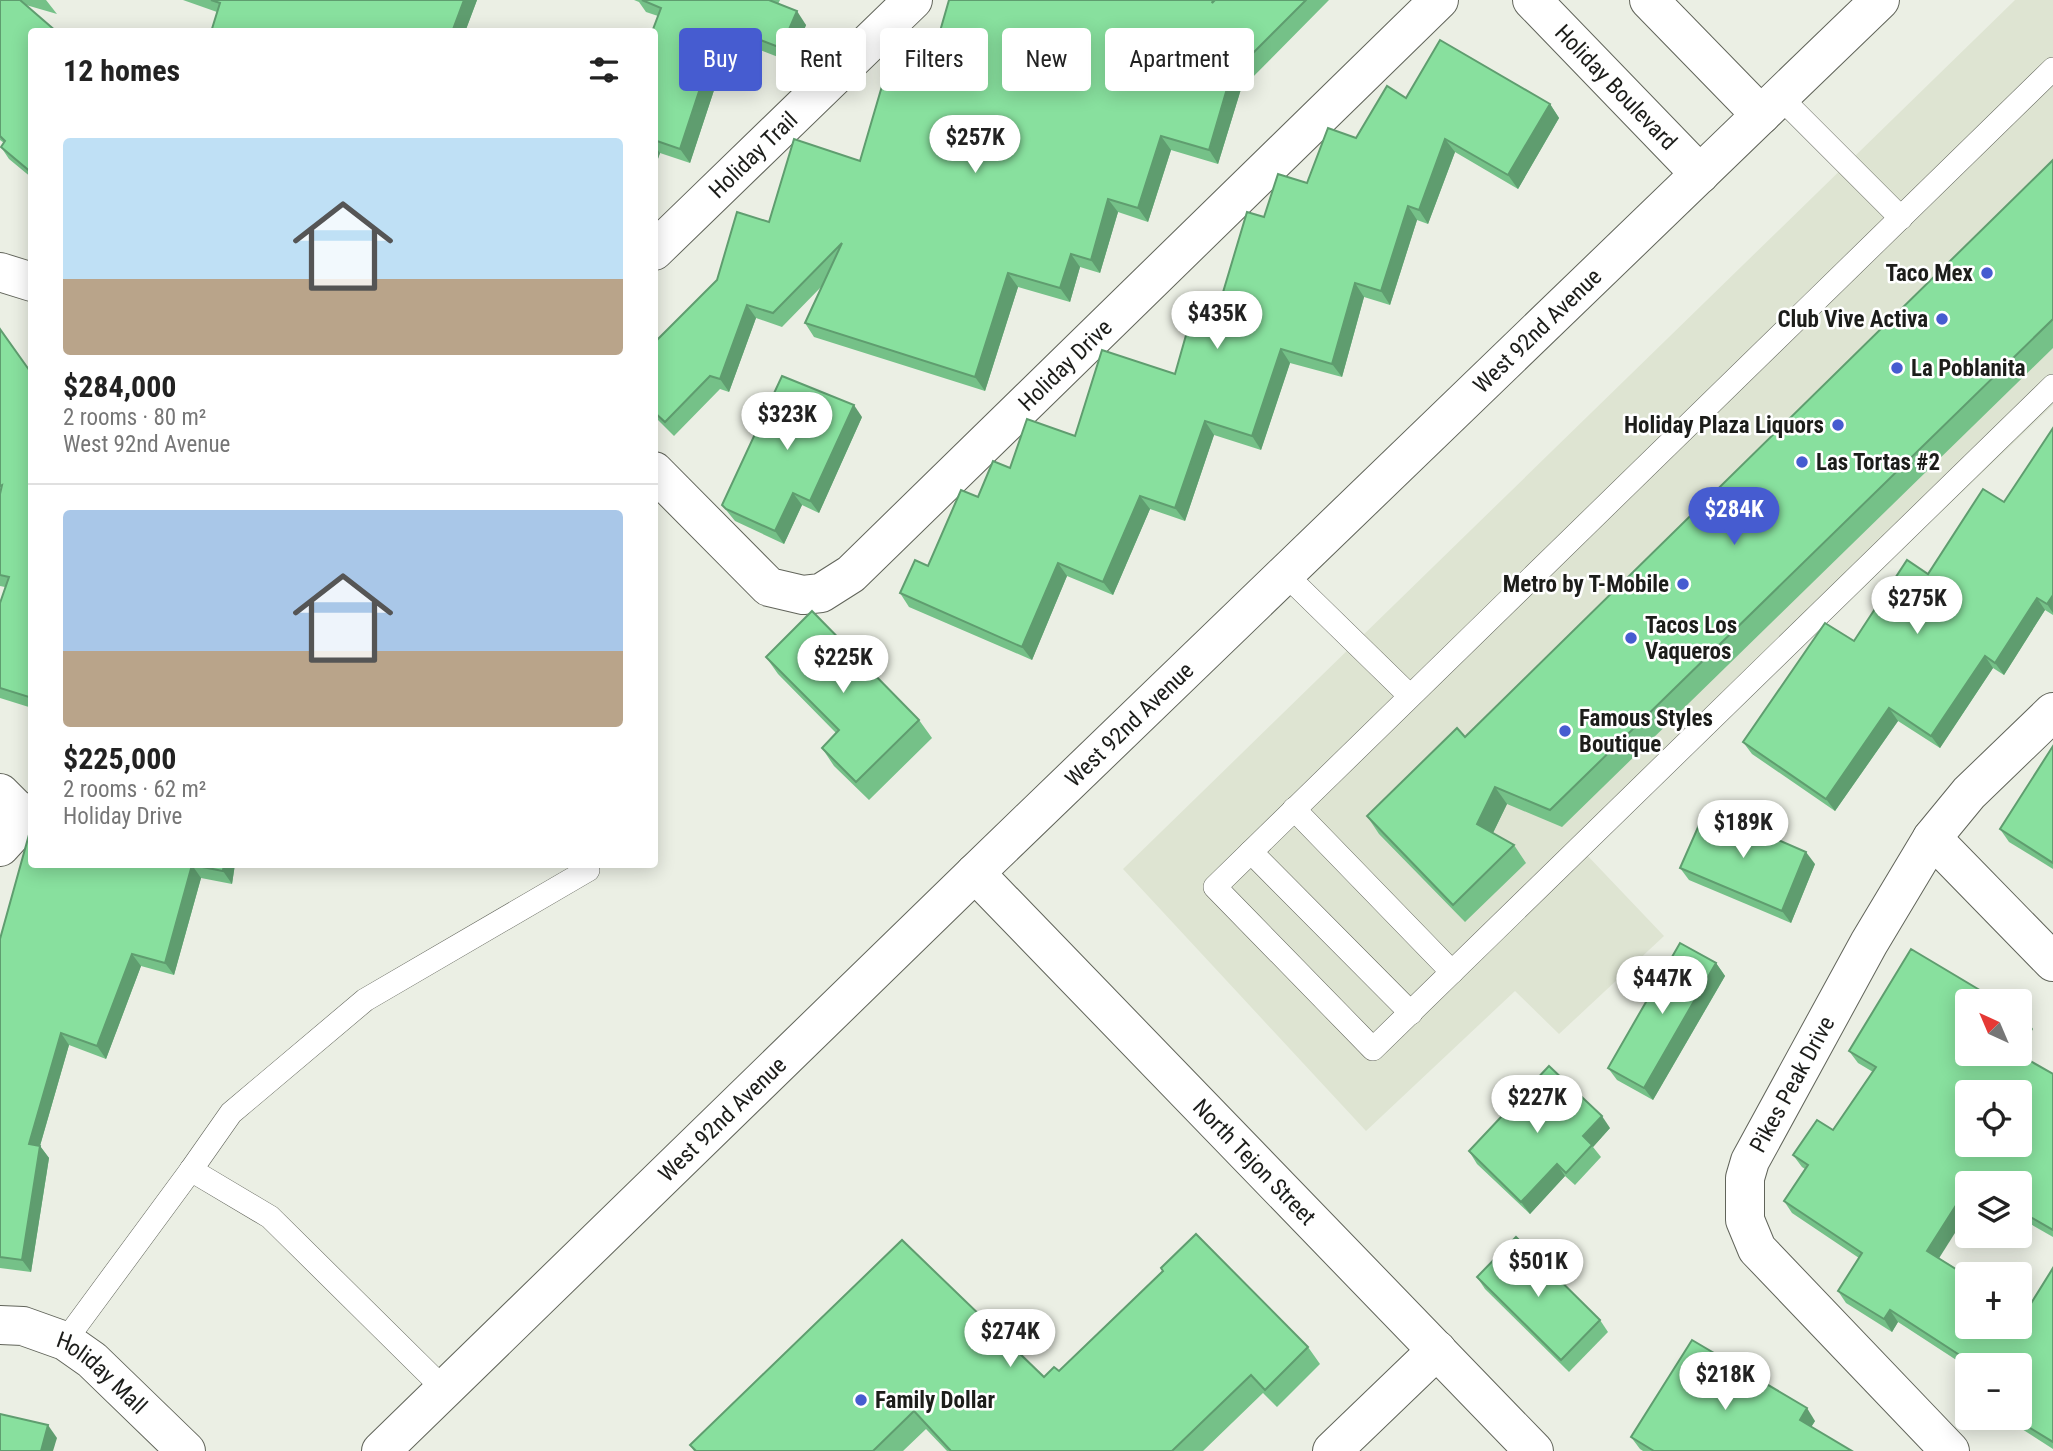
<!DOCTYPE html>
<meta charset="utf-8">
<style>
:root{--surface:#fff;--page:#f6f6f6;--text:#222;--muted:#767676;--line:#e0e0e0;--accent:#465cd0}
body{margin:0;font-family:"Roboto Condensed",sans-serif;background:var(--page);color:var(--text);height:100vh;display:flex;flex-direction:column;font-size:26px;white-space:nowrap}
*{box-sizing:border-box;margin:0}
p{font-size:23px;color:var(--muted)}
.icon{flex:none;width:38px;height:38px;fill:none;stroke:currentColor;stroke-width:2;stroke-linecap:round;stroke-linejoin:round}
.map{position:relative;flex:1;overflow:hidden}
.panel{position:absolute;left:28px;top:28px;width:630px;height:840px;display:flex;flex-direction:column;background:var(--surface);border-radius:7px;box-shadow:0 4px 18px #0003}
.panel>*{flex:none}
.top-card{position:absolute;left:679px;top:28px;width:665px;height:63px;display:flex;gap:14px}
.needle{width:46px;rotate:316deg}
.controls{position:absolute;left:1955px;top:989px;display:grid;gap:14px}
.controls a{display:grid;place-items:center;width:77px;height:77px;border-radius:7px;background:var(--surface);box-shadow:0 4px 18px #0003;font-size:35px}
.price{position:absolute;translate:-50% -60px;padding:0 16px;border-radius:24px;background:#fff;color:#222;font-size:23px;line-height:46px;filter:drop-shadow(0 2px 4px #0008)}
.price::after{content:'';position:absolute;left:50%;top:42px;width:21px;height:16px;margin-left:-10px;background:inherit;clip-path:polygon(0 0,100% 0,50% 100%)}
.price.on{background:var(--accent);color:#fff}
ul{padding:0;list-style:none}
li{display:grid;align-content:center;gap:14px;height:371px;padding:0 35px}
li+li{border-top:2px solid var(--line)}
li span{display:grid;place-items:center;height:217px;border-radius:7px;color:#555}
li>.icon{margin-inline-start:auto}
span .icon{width:126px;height:126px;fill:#fffc;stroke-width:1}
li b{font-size:30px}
h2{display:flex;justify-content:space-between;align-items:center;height:84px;padding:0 35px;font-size:30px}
.pill{padding:0 24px;border-radius:7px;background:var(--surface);box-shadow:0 4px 18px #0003;font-size:24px;line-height:63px}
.pill.on{background:var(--accent);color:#fff}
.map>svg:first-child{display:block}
.built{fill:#dee4d2}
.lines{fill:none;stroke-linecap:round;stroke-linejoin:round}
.lane-casing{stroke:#61645a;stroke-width:24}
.street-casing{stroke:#61645a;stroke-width:40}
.primary-casing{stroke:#61645a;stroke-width:40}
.lane{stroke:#fff;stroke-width:23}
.street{stroke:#fff;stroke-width:38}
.primary{stroke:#fff;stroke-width:38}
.wall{fill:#75c188}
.shaded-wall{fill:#5f9d6f}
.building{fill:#88e09e;stroke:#5f9d6f;stroke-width:2;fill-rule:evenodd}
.poi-dot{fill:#465cd0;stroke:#fff;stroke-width:2.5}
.labels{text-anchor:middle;stroke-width:5;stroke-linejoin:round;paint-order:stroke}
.street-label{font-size:23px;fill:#1c1d1a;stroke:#fff}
.poi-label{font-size:23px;font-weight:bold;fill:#1c1d1a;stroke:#fff;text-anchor:start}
</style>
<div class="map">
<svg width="2053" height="1451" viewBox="0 0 2053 1451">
<rect width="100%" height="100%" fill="#ebefe4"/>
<polygon class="built" points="2015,0 2053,0 2053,405 1585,853 1664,936 1559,1034 1515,991 1366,1131 1123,869"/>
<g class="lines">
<defs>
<g id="lane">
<polyline points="2053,69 1215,887 1373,1049 2053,386"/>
<polyline points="1780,97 1901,218"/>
<polyline points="1285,574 1410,696"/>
<polyline points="1294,809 1452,972"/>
<polyline points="1251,852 1411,1013"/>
<polyline points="191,1170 270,1217 444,1389"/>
<polyline points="65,1341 191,1170 231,1113 365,1000 588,870"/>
</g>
<g id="street">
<path id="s1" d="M1532,0L1700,174"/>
<polyline points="1649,0 1761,115"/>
<path id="s2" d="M654,251L913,0"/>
<polyline points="0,272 32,282"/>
<path id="s3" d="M654,471L769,587L803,595L821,593L851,574L1439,0"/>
<polyline points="0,793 25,818"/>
<polyline points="1932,838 2053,962"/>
<polyline points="0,847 32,812"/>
<path id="s4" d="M975,873L1534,1451"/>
<path id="s5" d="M0,1325L23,1326L65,1341L92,1360L186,1451"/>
<polyline points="1332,1451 1437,1350"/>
<path id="s6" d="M1950,1451L1757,1249L1745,1220V1178L1750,1161L1869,943L1932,838L1969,793L2053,712"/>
</g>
<g id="primary">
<path id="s7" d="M381,1451L975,873L1880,0"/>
</g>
</defs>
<use href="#lane" class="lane-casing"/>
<use href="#street" class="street-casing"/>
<use href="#primary" class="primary-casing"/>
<use href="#lane" class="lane"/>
<use href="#street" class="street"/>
<use href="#primary" class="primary"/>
</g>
<g class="wall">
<polygon points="0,0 46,0 57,14 26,5 32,32 32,178 9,159 1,147 4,143 0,140"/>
<polygon points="183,0 477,0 465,32 211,32 217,12"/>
<polygon points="634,0 780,0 778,4 806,25 791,62 745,44 734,71 722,66 690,163 660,153 654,170 654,32 658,16 646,12 639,2"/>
<polygon points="949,0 1329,0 1241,89 1218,164 1171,150 1148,222 1118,212 1100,273 1080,267 1070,302 1018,287 985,391 814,337 805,323 822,286 782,327 756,318 729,392 720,389 674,436 654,416 654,343 717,280 769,222 860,161 926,80"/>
<polygon points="1406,98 1550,104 1559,118 1518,189 1455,152 1428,224 1417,220 1390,305 1364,297 1342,377 1290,363 1261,450 1214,435 1185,521 1150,509 1113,595 1067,576 1032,660 909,607 900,593 928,566 978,497 1010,468 1075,436 1175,374 1221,299 1264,217 1307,183 1356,138"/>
<polygon points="2053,160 2053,348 1562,827 1507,804 1493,833 1514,845 1526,863 1465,922 1379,834 1367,816 1465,737"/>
<polygon points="0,329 32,374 32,708 0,698 0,603 5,587 0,586"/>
<polygon points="862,417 819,513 802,505 784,544 735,521 722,505"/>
<polygon points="2053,428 2053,615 2045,610 2004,675 1993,668 1940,748 1898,721 1835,811 1752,754 1743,742 1928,574 2004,502"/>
<polygon points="766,657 919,720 932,738 869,800 834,766 822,748 836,733 778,674"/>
<polygon points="2053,746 2053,869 2009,842 2000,829"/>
<polygon points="32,864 235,864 232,884 201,878 174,975 141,966 106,1059 69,1045 40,1146 49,1158 31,1272 0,1268 0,939"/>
<polygon points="1815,864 1791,923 1689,880 1680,868"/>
<polygon points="1716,963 1725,976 1653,1100 1617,1080 1608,1068"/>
<polygon points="1849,1051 2019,1054 2053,1074 2053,1237 2020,1218 2020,1183 1967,1183 1939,1258 2025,1313 2053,1268 2053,1449 2011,1422 2007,1418 2020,1418 2020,1365 1967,1365 1967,1367 1898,1322 1892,1332 1846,1303 1838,1291 1859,1258 1792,1213 1784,1201 1805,1169 1802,1167 1793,1155 1833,1130 1873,1072 1858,1063"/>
<polygon points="1610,1128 1593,1147 1601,1157 1575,1185 1565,1176 1530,1214 1477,1164 1469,1151"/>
<polygon points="1477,1277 1600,1320 1608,1332 1569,1372 1485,1289"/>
<polygon points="1308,1347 1320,1364 1277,1407 1263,1393 1203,1451 947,1451 926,1429 903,1451 694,1451 690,1445 1044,1377 1059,1371"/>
<polygon points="1815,1421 1811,1427 1852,1451 1643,1451 1640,1449 1631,1437"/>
</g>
<g class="shaded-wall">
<polygon points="464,0 477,0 465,32 452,32"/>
<polygon points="797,11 806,25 791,62 781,48"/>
<polygon points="735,30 745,44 734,71 724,57"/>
<polygon points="712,52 722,66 690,163 680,149"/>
<polygon points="1231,75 1241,89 1218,164 1209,150"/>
<polygon points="1550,104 1559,118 1518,189 1508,175"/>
<polygon points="1161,136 1171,150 1148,222 1138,208"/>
<polygon points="1445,139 1455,152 1428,224 1419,210"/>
<polygon points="654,145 660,153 654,170"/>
<polygon points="1108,199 1118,212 1100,273 1091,260"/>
<polygon points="1408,206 1417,220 1390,305 1381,291"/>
<polygon points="1071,254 1080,267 1070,302 1060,288"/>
<polygon points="1008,273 1018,287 985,391 975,377"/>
<polygon points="1355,283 1364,297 1342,377 1332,364"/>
<polygon points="747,305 756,318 729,392 720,379"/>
<polygon points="1281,349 1290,363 1261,450 1252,436"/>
<polygon points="854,405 862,417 819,513 810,501"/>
<polygon points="1205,421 1214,435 1185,521 1175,508"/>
<polygon points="793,493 802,505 784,544 775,531"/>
<polygon points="1140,496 1150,509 1113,595 1103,582"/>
<polygon points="1058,563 1067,576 1032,660 1022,647"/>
<polygon points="2053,595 2053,613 2047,604"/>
<polygon points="2037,598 2045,610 2004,675 1995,663"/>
<polygon points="1985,656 1993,668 1940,748 1931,736"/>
<polygon points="1889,708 1898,721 1835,811 1826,799"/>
<polygon points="1495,787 1507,804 1489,841 1477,824"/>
<polygon points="1806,852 1815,864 1791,923 1782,911"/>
<polygon points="224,864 235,864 232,884 223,871"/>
<polygon points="192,865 201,878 174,975 165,963"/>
<polygon points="132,954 141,966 106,1059 97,1046"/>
<polygon points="1716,963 1725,976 1653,1100 1644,1088"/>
<polygon points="2025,1017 2033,1029 2020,1053 2020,1026"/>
<polygon points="61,1033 69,1045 37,1156 29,1144"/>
<polygon points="1602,1116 1610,1128 1593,1147 1583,1136"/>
<polygon points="40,1146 49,1158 31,1272 22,1260"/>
<polygon points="1557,1164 1565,1176 1530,1214 1521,1202"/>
<polygon points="1967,1188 1967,1214 1936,1263 1927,1251"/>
<polygon points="1890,1310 1898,1322 1892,1332 1884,1319"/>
<polygon points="1807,1408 1815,1421 1808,1432 1800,1420"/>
<polygon points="48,1425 57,1438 53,1451 41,1451"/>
</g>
<g class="building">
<polygon points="0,0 20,0 57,32 32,32 32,173 1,147 5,141 0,136"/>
<polygon points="211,0 464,0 452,32 211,32 220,3"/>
<polygon points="642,0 769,0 797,11 781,48 735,30 724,57 712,52 680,149 654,140 654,32 652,32 661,8"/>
<polygon points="949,0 1213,0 1212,3 1215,0 1306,0 1231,75 1209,150 1161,136 1138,208 1108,199 1091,260 1071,254 1060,288 1008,273 975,377 805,323 842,243 773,313 747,305 720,379 710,376 665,422 654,412 654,343 717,280 737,212 769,222 794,139 860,161 887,69 926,80"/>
<polygon points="1440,40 1550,104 1508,175 1445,139 1419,210 1408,206 1381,291 1355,283 1332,364 1281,349 1252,436 1205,421 1175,508 1140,496 1103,582 1058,563 1022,647 900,593 915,560 928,566 961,490 978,497 993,461 1010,468 1027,419 1075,436 1102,350 1175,374 1198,293 1221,299 1247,212 1264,217 1278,174 1307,183 1328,128 1356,138 1387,86 1406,98"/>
<polygon points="2053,160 2053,319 1550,810 1495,787 1477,824 1514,845 1453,905 1367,816 1457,728 1465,737"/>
<polygon points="0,329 32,374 32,698 0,688 0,603 9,577 0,575 0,494 2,485 0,486"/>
<polygon points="782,376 854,405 810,501 793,493 775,531 726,509 722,505"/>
<polygon points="2053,428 2053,595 2047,604 2037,598 1995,663 1985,656 1931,736 1889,708 1826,799 1743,742 1825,623 1854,641 1907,560 1928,574 1983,489 2004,502"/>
<polygon points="812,611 919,720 856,782 822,748 839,730 766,657"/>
<polygon points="2053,746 2053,863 2000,829"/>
<polygon points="1706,809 1806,852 1782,911 1680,868"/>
<polygon points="30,831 32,831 32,864 224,864 223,871 192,865 165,963 132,954 97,1046 61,1033 29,1144 40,1146 22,1260 0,1257 0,939"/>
<polygon points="1680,943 1716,963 1644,1088 1608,1068"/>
<path d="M1911,949L1998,1001H1967V1054H2018L2053,1074V1230L2020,1211V1183H1967V1188L1927,1251L1967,1276V1326H2020V1310L2025,1313L2053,1268V1442L2014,1418H2020V1365H1975L1890,1310L1884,1319L1838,1291L1862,1253L1784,1201L1808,1165L1793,1155L1817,1120L1833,1130L1876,1067L1849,1051ZM1967,1092H2020V1144H1967Z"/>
<polygon points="2020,1014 2025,1017 2020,1026"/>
<polygon points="1549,1066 1602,1116 1583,1136 1592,1145 1566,1173 1557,1164 1521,1202 1469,1151"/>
<polygon points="1196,1234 1308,1347 1265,1390 1251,1375 1172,1451 951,1451 914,1411 873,1451 696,1451 690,1445 902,1240 1044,1377 1054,1367 1059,1371 1163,1271 1161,1268"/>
<polygon points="1516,1237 1600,1320 1561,1360 1477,1277"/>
<polygon points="1692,1340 1807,1408 1800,1420 1852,1451 1654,1451 1631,1437"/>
<polygon points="0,1414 48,1425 41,1451 0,1451"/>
</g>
<g class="poi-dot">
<circle cx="1987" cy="273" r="7"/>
<circle cx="1942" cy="319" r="7"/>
<circle cx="1897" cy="368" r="7"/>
<circle cx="1838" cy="425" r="7"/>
<circle cx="1802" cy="462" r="7"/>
<circle cx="1683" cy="584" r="7"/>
<circle cx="1631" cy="638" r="7"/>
<circle cx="1565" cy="731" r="7"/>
<circle cx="861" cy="1400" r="7"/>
</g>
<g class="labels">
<g class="street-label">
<text dy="8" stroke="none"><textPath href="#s1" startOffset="121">Holiday Boulevard</textPath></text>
<text dy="8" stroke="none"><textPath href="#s2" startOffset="138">Holiday Trail</textPath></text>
<text dy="8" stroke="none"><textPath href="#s7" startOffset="1610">West 92nd Avenue</textPath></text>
<text dy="8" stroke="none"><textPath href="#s3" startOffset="551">Holiday Drive</textPath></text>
<text dy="8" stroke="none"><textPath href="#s7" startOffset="1043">West 92nd Avenue</textPath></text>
<text dy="8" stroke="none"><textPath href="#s6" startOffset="458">Pikes Peak Drive</textPath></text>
<text dy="8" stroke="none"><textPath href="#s7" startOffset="476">West 92nd Avenue</textPath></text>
<text dy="8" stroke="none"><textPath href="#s4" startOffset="402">North Tejon Street</textPath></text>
<text dy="8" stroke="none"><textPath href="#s5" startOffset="116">Holiday Mall</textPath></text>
</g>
<g class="poi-label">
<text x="1973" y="281" text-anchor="end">Taco Mex</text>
<text x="1928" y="327" text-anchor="end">Club Vive Activa</text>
<text x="1911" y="376">La Poblanita</text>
<text x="1824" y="433" text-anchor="end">Holiday Plaza Liquors</text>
<text x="1816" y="470">Las Tortas #2</text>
<text x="1669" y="592" text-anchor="end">Metro by T-Mobile</text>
<text x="1645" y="633">Tacos Los<tspan x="1645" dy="26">Vaqueros</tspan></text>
<text x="1579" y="726">Famous Styles<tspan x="1579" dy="26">Boutique</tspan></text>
<text x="875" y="1408">Family Dollar</text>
</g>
</g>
</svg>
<div class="controls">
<a><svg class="needle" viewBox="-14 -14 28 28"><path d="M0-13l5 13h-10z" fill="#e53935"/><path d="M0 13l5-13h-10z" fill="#767676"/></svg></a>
<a><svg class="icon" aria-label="locate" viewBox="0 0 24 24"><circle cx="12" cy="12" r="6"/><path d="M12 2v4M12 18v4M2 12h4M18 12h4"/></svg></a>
<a><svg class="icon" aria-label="layers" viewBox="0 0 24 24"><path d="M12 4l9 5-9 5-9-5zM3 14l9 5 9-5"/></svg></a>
<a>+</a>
<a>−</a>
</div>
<b class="price" style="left:975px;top:175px">$257K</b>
<b class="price" style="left:1217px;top:351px">$435K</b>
<b class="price" style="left:787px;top:452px">$323K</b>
<b class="price on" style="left:1734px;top:547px">$284K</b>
<b class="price" style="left:1917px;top:636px">$275K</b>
<b class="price" style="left:843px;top:695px">$225K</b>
<b class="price" style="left:1743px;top:860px">$189K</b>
<b class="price" style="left:1662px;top:1016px">$447K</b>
<b class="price" style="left:1537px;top:1135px">$227K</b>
<b class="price" style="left:1538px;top:1299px">$501K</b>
<b class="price" style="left:1010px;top:1369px">$274K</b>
<b class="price" style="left:1725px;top:1412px">$218K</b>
<div class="top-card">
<a class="pill on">Buy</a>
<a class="pill">Rent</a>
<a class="pill">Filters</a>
<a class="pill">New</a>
<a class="pill">Apartment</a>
</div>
<section class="panel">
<h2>12 homes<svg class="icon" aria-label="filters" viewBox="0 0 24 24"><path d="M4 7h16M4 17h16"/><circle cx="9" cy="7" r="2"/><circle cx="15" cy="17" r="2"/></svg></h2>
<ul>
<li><span style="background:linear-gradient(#bfe0f5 65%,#b9a48a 0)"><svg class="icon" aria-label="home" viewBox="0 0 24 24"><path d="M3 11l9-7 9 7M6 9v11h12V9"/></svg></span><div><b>$284,000</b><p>2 rooms · 80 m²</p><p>West 92nd Avenue</p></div></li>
<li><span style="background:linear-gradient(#a9c7e8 65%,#b9a48a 0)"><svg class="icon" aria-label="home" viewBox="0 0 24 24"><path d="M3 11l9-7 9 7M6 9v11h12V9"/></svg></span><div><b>$225,000</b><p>2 rooms · 62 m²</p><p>Holiday Drive</p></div></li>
</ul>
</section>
</div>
